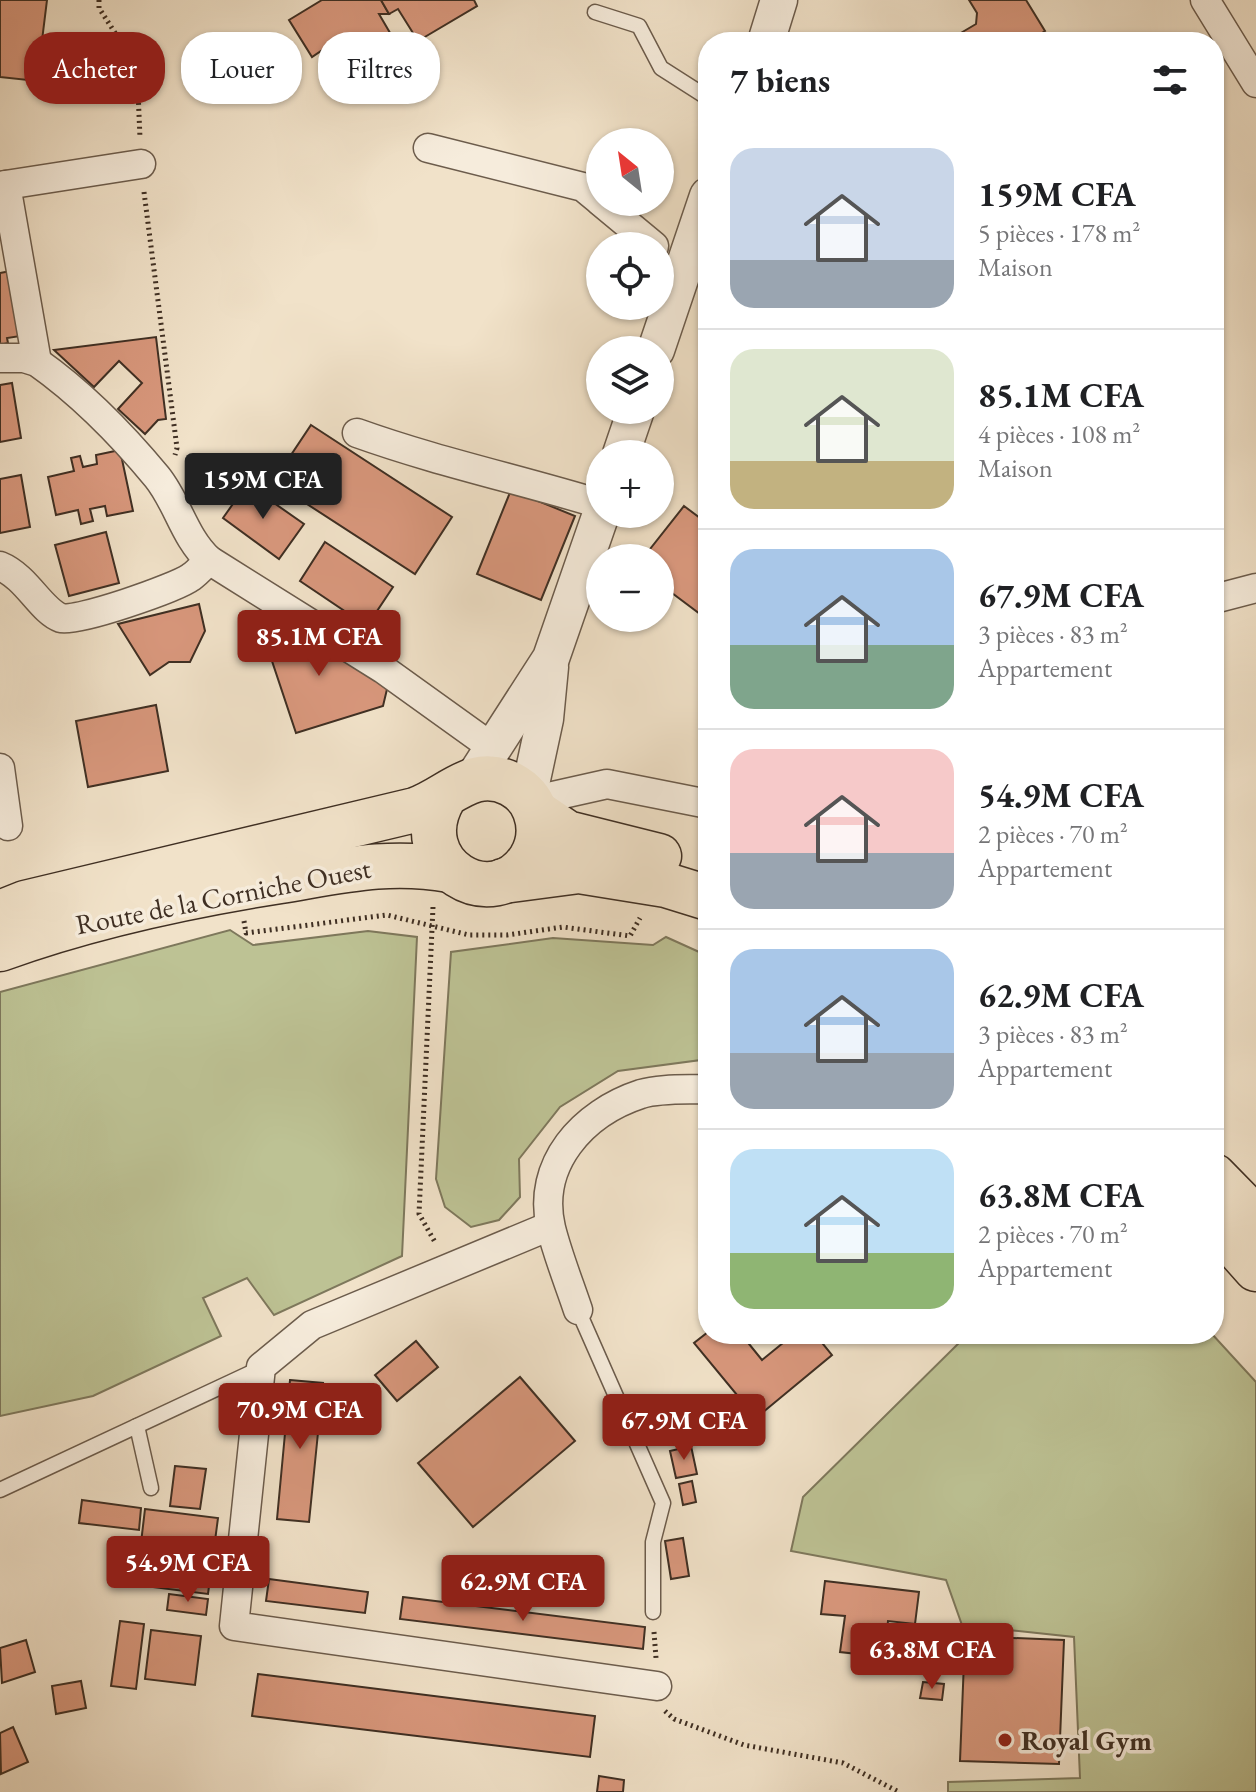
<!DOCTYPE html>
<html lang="fr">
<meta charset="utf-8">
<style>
:root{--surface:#fff;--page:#f6f6f6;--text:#202124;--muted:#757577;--line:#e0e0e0;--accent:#8f2418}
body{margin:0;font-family:"EB Garamond",serif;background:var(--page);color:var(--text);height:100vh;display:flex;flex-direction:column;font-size:30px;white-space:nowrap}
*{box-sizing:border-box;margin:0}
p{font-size:26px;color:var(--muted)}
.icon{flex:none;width:44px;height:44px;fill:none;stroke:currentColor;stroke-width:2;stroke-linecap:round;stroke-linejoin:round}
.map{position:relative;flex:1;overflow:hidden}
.panel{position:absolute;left:698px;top:32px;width:526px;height:1312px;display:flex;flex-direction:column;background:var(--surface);border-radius:32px;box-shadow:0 2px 6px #0004}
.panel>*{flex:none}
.banner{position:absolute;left:24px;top:32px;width:554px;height:72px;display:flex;gap:16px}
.needle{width:52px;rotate:330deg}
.tools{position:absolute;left:586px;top:128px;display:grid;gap:16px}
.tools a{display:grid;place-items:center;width:88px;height:88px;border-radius:50%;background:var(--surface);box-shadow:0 2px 6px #0004;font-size:40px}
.price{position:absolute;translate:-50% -68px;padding:0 18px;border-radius:8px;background:var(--accent);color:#fff;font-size:26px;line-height:52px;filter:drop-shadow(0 2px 4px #0008)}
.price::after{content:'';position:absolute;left:50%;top:48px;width:24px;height:18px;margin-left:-12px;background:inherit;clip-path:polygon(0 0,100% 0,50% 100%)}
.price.on{background:#222;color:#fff}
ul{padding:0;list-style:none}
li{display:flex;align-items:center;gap:24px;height:200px;padding:0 32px}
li+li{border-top:2px solid var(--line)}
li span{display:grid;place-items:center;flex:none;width:224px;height:160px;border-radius:24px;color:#555}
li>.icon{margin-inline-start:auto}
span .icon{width:96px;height:96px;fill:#fffc;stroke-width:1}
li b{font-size:34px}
h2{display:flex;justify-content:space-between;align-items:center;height:96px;padding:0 32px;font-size:34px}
.pill{padding:0 28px;border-radius:32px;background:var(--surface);box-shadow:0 2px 6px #0004;font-size:28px;line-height:72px}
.pill.on{background:var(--accent);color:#fff}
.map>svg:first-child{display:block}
.green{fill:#bdc294;stroke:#7e785c;stroke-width:2}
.building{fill:#d8977c;stroke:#3f2f23;stroke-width:2}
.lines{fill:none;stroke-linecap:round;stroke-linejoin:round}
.service-casing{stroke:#6c5c4c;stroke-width:17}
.minor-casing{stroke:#6c5c4c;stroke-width:31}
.tertiary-casing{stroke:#6c5c4c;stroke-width:39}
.trunk-casing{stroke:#3f2f23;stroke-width:47}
.path{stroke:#3f2f23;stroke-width:5;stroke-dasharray:2 4;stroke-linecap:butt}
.service{stroke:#f6ecdc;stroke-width:14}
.minor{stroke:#f6ecdc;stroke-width:28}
.tertiary{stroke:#f6ecdc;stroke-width:36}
.trunk{stroke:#f1e2c9;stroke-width:44}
.poi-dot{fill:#8f2418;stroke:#f6ecdc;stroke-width:3}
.labels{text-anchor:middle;stroke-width:7;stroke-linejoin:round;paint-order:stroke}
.street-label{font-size:28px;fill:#3f2f23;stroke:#f6ecdc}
.poi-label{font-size:28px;font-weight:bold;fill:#3f2f23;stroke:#f6ecdc;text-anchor:start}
</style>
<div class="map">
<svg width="1256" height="1792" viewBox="0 0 1256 1792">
<rect width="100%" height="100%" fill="#f1e2c9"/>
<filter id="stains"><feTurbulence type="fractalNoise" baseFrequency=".0025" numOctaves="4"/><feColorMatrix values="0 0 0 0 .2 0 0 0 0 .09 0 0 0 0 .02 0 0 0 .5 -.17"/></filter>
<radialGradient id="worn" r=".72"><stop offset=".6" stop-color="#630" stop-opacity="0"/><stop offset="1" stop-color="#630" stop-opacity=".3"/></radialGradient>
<g class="green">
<polygon points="230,930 253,945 368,931 417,937 402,1256 274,1315 247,1278 203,1298 221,1336 93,1396 0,1416 0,992"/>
<polygon points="666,937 708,956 708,1059 618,1071 560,1107 519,1159 520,1197 499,1220 471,1227 445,1207 436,1179 451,952 553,938 653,945"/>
<polygon points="968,1334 1212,1334 1256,1382 1256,1792 948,1792 948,1782 1080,1778 1074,1637 962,1625 946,1580 791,1551 803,1497"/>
</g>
<g class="building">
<polygon points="0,0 47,0 37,81 0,77"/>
<polygon points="322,0 381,0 389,14 379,14 400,50 342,85 321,51 312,57 289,20"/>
<polygon points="381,0 474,0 477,6 418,41 398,9 389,14"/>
<polygon points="969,0 1026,0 1045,31 1028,42 957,42 954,37 976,24 977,13"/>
<polygon points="16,270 27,335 7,338 8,343 0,345 0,273"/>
<polygon points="156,337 166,419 158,420 145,434 118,409 142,383 119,361 94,387 54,350"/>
<polygon points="12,383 21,438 0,442 0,385"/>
<polygon points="311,425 452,517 415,574 273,482"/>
<polygon points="120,450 133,511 107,516 105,506 90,509 93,521 81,524 78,510 56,515 48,477 74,471 71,458 80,456 83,467 97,464 96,455"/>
<polygon points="21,475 30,527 0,533 0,479"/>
<polygon points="247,484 304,524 279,559 223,518"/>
<polygon points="511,490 575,516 541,600 477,574"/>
<polygon points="684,506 708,524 708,620 660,584 660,558 643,558"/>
<polygon points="106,532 119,583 69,596 55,545"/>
<polygon points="325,542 393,587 367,626 300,581"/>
<polygon points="199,604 205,631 190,662 169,662 150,675 118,624"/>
<polygon points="292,620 388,685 383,706 296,733 262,631"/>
<polygon points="156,705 168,771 88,787 76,721"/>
<polygon points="708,1332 741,1334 762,1360 794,1334 815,1334 832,1355 756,1418 694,1343"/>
<polygon points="416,1341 438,1367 397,1401 375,1375"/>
<polygon points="520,1377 575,1441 473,1527 418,1463"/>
<polygon points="290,1380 323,1383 309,1522 277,1519"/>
<polygon points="691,1446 697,1474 676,1478 670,1451"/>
<polygon points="175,1466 206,1469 200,1509 170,1506"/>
<polygon points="692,1481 696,1502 683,1505 679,1484"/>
<polygon points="82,1500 141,1508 139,1530 79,1523"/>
<polygon points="145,1509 218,1518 208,1594 136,1585"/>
<polygon points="683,1538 689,1576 671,1579 665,1541"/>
<polygon points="269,1579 368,1592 365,1613 266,1601"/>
<polygon points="825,1581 919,1592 915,1624 888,1621 884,1657 840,1652 845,1616 821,1614"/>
<polygon points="169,1594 208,1599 206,1615 167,1610"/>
<polygon points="403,1597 645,1627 643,1649 400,1619"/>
<polygon points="120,1621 144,1624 136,1689 111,1686"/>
<polygon points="151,1630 201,1636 195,1685 145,1679"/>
<polygon points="965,1636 1064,1640 1059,1764 960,1761"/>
<polygon points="26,1640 35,1672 2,1683 0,1648"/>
<polygon points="258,1674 595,1716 590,1757 252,1716"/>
<polygon points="81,1681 86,1708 56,1714 52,1686"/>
<polygon points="923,1682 944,1684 942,1700 920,1698"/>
<polygon points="13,1727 28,1762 1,1774 0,1733"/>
<polygon points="599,1776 624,1780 623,1792 597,1792"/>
</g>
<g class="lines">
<defs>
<g id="service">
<polyline points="595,12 639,26 661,68 708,98"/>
<polyline points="578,1310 663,1503 653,1542 653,1612"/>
<polyline points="137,1426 151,1488"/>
<polyline points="0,1490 261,1368"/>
</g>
<g id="minor">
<polyline points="1205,0 1256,83"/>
<polyline points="428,148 583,187 600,201"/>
<polyline points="6,185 37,362"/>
<polyline points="0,186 141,164"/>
<polyline points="601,202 654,246"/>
<path d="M0,358H24L37,362C81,393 123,436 157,477C178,503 184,537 209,560L383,669L493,748"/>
<path d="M357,433C438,462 518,479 600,504"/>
<path d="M0,566C27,577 41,611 61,618C75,623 176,588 191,577C197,573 203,566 209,560"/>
<polyline points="1214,599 1256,588"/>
<polyline points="0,768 8,826"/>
<polyline points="531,801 607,784 708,804"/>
<polyline points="550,1226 312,1325 261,1367 234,1626 657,1686"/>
<path d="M578,1310C569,1283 558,1256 551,1228C536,1164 583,1113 641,1094C661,1088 687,1090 708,1089"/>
</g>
<g id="tertiary">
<polyline points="766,42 779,0"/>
<polyline points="656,350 708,196"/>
<polyline points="621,454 636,410"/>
<polyline points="473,779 551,658 601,514"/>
<polyline points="528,798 545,719 550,667"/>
</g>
<g id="trunk">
<polyline points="536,812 567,833 659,856"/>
<polyline points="503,881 579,871 666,885 708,898"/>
<path d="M0,913L25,903L415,810C450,798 472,765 511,784C522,790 531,799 535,811C541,827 539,844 531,858C494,918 404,865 444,797"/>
<path d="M0,949C91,916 185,896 280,881C341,871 388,859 450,870"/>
<polyline points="1214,1176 1256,1219"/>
<polyline points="1214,1222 1256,1269"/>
</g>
</defs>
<use href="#service" class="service-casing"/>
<use href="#minor" class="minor-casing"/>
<use href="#tertiary" class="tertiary-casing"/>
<use href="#trunk" class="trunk-casing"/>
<g class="path">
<polyline points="99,0 99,8 137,67 140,138"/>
<polyline points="144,192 177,448 175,455"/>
<polyline points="433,907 419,1214 435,1242"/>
<polyline points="244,921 246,933 387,915 469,935 507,935 563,927 630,936 640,918"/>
<polyline points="654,1632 656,1658"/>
<polyline points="665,1711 674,1719 744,1745 843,1763 899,1792"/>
</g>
<use href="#service" class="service"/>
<use href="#minor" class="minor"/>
<use href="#tertiary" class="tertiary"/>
<use href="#trunk" class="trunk"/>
</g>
<circle class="poi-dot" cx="1005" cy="1740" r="8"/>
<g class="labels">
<g class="street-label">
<text transform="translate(223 896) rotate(-11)" y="10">Route de la Corniche Ouest</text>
</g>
<g class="poi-label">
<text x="1021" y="1750">Royal Gym</text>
</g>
</g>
<rect width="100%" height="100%" filter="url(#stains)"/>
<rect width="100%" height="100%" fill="url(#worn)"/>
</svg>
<div class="tools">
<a><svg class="needle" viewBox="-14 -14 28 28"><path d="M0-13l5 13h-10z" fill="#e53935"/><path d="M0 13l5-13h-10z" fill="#757577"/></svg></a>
<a><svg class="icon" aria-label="locate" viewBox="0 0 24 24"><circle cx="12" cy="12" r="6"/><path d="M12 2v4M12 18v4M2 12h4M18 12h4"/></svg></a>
<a><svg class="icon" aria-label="layers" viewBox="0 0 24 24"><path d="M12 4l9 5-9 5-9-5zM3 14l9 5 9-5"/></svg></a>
<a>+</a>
<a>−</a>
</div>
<b class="price on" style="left:263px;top:521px">159M CFA</b>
<b class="price" style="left:319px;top:678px">85.1M CFA</b>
<b class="price" style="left:300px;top:1451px">70.9M CFA</b>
<b class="price" style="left:684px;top:1462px">67.9M CFA</b>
<b class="price" style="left:188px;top:1604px">54.9M CFA</b>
<b class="price" style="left:523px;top:1623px">62.9M CFA</b>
<b class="price" style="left:932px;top:1691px">63.8M CFA</b>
<div class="banner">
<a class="pill on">Acheter</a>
<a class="pill">Louer</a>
<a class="pill">Filtres</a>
</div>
<section class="panel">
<h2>7 biens<svg class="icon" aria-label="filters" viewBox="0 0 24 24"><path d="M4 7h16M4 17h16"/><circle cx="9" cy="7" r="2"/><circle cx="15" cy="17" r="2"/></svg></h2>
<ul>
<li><span style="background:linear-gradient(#c9d6e8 70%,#9aa5b1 0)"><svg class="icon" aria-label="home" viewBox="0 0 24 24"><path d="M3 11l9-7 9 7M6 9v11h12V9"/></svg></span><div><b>159M CFA</b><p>5 pièces · 178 m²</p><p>Maison</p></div></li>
<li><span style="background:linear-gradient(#dfe7d0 70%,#c2b280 0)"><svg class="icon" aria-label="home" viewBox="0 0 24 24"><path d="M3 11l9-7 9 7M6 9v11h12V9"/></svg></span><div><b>85.1M CFA</b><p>4 pièces · 108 m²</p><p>Maison</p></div></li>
<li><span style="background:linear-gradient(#a9c7e8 60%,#7fa58c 0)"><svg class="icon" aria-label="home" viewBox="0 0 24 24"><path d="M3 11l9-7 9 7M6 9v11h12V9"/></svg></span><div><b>67.9M CFA</b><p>3 pièces · 83 m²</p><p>Appartement</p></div></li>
<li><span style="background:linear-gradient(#f6c9c9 65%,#9aa5b1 0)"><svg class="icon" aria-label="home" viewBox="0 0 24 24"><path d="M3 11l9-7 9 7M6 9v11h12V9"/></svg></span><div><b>54.9M CFA</b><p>2 pièces · 70 m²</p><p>Appartement</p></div></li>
<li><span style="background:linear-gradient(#a9c7e8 65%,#9aa5b1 0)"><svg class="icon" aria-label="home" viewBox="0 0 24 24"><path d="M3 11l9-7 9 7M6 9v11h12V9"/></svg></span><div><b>62.9M CFA</b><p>3 pièces · 83 m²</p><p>Appartement</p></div></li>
<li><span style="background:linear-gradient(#bfe0f5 65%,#8fb573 0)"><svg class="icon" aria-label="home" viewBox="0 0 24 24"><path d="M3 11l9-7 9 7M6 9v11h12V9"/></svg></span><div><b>63.8M CFA</b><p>2 pièces · 70 m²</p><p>Appartement</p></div></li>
</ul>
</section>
</div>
